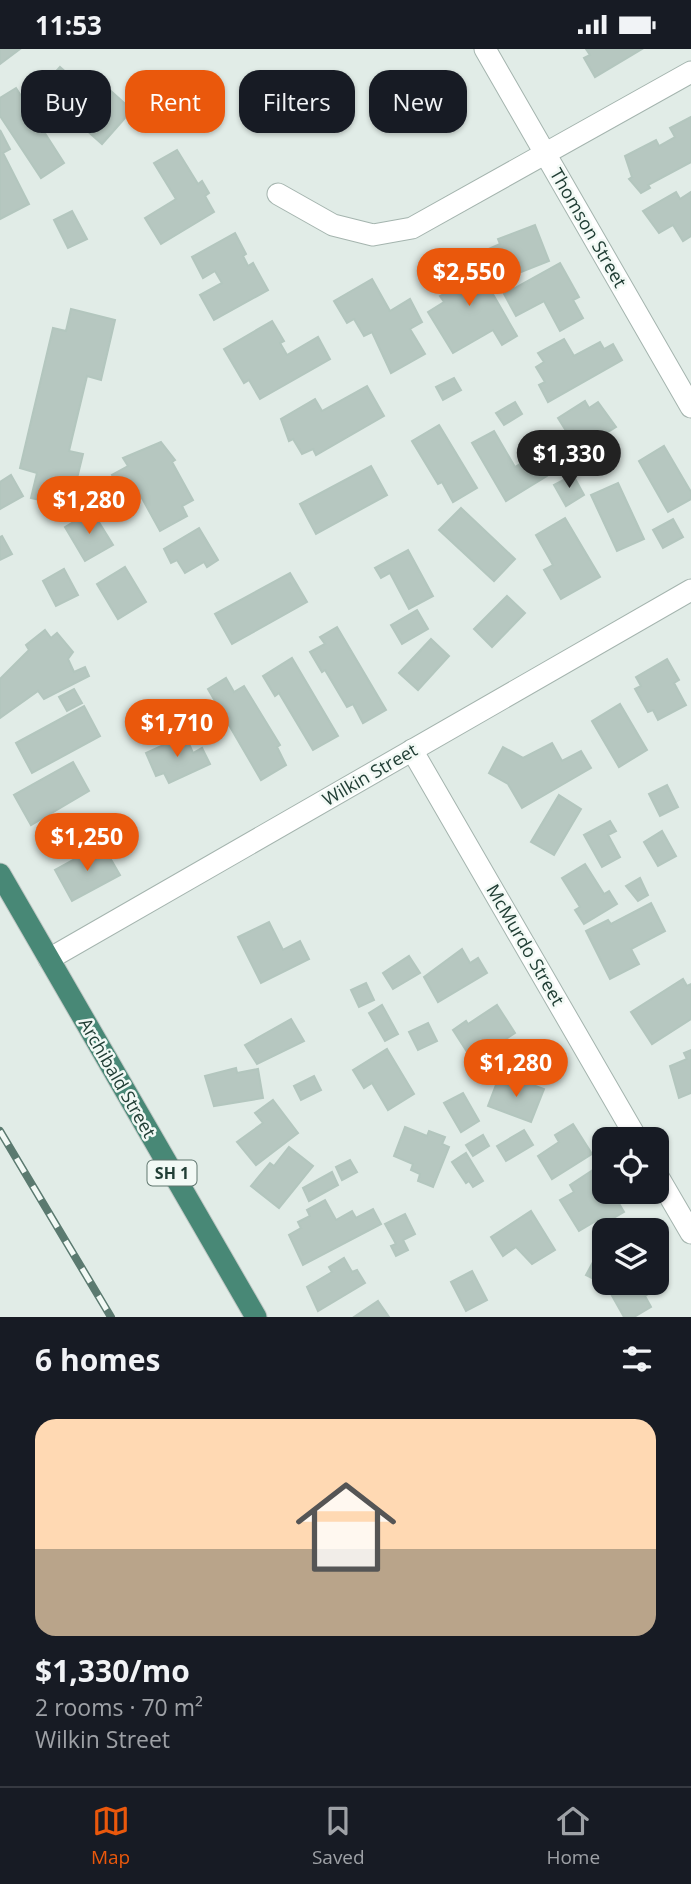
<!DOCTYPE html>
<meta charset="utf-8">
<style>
:root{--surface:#171b24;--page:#20242c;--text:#f1f3f6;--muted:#9ea1a6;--line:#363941;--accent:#ea580c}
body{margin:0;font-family:"Open Sans",sans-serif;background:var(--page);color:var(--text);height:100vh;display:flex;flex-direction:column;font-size:26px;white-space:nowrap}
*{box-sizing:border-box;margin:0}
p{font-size:23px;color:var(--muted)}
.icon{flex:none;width:38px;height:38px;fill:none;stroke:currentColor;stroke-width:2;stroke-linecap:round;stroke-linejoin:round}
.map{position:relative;height:1268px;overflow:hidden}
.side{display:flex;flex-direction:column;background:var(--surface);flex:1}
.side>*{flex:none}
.top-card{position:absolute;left:21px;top:21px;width:649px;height:63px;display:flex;gap:14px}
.buttons{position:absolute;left:592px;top:1078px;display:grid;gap:14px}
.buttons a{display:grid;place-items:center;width:77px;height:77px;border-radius:14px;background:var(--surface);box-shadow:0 2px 5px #0004;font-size:35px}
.price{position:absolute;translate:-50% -60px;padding:0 16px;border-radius:24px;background:var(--accent);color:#fff;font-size:23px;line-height:46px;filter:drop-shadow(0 2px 4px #0008)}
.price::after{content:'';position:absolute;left:50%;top:42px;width:21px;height:16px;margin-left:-10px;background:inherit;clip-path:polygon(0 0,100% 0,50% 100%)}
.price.active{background:#222;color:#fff}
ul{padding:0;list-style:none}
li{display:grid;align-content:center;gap:14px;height:371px;padding:0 35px}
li+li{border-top:2px solid var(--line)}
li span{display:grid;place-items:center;height:217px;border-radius:21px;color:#555}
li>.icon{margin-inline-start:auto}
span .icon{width:126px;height:126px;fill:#fffc;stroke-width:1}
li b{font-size:30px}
h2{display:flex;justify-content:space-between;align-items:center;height:84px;padding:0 35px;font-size:30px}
.chip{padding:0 24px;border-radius:21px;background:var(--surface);box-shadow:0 2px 5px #0004;font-size:24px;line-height:63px}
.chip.active{background:var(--accent);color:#fff}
.status{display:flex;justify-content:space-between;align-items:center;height:49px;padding:0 35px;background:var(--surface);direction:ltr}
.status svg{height:19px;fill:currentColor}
.tab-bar{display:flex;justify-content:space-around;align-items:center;height:98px;border-top:2px solid var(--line);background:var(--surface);font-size:19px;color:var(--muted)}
.tab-bar a{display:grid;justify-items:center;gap:4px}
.tab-bar .active{color:var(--accent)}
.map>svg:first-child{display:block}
.building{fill:#b6c7c0;stroke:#b3c6be;stroke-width:2}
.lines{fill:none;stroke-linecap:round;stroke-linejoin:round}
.minor-casing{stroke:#a4b4ae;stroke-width:23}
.trunk-casing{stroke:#c1c9c6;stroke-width:23}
.minor{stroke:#fff;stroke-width:21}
.trunk{stroke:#488876;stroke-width:21}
.rail-casing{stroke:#5b7a70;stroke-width:8}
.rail{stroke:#f2f9f5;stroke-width:5;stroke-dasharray:16;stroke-linecap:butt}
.labels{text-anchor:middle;stroke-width:5;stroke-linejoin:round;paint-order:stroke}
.shield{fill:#f2f9f5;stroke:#60766f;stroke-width:2}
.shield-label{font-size:16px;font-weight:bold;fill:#213e35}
.street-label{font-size:18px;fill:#213e35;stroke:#f2f9f5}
</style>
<div class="status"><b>11:53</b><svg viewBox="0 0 49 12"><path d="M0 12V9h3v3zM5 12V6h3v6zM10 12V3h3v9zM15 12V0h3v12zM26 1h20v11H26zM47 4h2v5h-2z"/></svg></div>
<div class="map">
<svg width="691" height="1268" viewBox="0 0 691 1268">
<rect width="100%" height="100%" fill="#e1ece7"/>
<g class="building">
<polygon points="0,0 20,0 0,15"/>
<polygon points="586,0 642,0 595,28 584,9 590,6"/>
<polygon points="60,18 85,40 88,37 94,43 102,34 132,61 102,95 74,70 69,76 53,62 60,54 42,38"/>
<polygon points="16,39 64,114 41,129 0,67 0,49"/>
<polygon points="691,68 691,113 648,136 650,139 641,144 629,130 632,128 625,107 656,91 659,97 675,88 670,79"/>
<polygon points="0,81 10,100 3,104 29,155 0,170"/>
<polygon points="177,101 198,135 202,132 209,144 205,147 214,163 161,195 145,169 176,150 154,114"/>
<polygon points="676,143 680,150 691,143 691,187 683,192 673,176 659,184 643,162"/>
<polygon points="72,162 87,190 68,199 54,171"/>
<polygon points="535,176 549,212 496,233 484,202 500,195 498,190"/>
<polygon points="235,184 246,205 243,207 248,217 253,214 268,241 214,271 200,246 222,234 215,222 203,229 192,208"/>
<polygon points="468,202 517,287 502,296 493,281 453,304 428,263 444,253 440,247 457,238 444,216"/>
<polygon points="560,214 579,248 573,251 583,269 560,282 544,252 516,267 504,245"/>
<polygon points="372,230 390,262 410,250 422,273 410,280 425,305 391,324 372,283 364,287 354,270 347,274 334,252"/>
<polygon points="71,260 115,271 101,331 87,327 69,402 83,405 70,458 31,449 37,424 20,419 53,279 66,282"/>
<polygon points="272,272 284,292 280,294 287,306 318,288 330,310 260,350 249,331 244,334 224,300"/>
<polygon points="564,290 574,307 600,293 604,300 613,295 622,311 548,353 539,336 545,333 536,318 544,313 538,304"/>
<polygon points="454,329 461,341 443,351 436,338"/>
<polygon points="367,337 384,367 316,406 313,400 302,405 293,390 289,392 281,370 315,350 322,362"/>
<polygon points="585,352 589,359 598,353 616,378 600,388 607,398 592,407 586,399 567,411 559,398 577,387 573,381 568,385 558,369"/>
<polygon points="515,353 522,365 504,376 496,364"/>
<polygon points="439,376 477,439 453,453 442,433 438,435 412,392"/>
<polygon points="494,382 515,418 535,406 547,427 506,452 472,394"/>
<polygon points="161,393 175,411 172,413 193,451 182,457 187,467 160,482 132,431 118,438 112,426 128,417 123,409"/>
<polygon points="664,397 691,443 691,450 668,463 639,412"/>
<polygon points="371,417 387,446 316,485 300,455"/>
<polygon points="11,426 23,447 0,460 0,433"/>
<polygon points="573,426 584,446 566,457 554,436"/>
<polygon points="618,434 644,490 617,502 591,446"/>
<polygon points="461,459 515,510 494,532 439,481"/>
<polygon points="92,462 113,496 85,512 65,478"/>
<polygon points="565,469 600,528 561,550 544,521 553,516 536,486"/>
<polygon points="673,470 683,488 663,499 653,481"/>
<polygon points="199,479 218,511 207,518 204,513 185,524 177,511 171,514 164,500"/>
<polygon points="2,487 12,505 0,511 0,488"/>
<polygon points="408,501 433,547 409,560 390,524 381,529 375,519"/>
<polygon points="125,518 146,553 118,570 97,535"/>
<polygon points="64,520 78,546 56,557 43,532"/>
<polygon points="290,524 307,553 232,595 215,565"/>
<polygon points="507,547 525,564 492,598 474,580"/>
<polygon points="417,561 428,580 402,595 391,576"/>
<polygon points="337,578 386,661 363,674 353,655 347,658 325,621 322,623 310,603 325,595 320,588"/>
<polygon points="45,581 51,589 57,584 73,603 68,610 74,623 85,618 89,627 44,650 38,642 0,669 0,630 29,601 26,596"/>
<polygon points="431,590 449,607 418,641 399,624"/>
<polygon points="292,609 338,687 313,701 279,644 275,647 263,627"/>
<polygon points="667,610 679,631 674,634 686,656 658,671 653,661 648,663 635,640 641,637 636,628"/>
<polygon points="226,629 234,643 244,637 280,696 277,698 286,716 261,731 208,640"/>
<polygon points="74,640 82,654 67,662 59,648"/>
<polygon points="620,655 647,701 619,718 592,672"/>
<polygon points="84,657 100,687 32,724 16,694"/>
<polygon points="185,686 193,704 202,699 210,715 169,734 164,724 156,727 146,704"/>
<polygon points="552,694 562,712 581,702 591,719 522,759 508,735 489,724 503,698 523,709"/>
<polygon points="73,713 89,742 31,776 14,746"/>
<polygon points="667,736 678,758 660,767 649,745"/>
<polygon points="559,746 581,760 554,806 531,793"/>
<polygon points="610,772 616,782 608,786 620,808 602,818 584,786"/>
<polygon points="662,782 676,807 658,817 644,793"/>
<polygon points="102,795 120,826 72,852 55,821"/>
<polygon points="585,815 604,845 609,842 617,855 584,875 575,861 580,858 562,829"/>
<polygon points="640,829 648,846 638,852 626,837"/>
<polygon points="651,854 665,882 631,900 639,915 610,930 586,882 608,871 611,875"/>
<polygon points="269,873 283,901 300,892 309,910 261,934 238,888"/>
<polygon points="462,900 470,914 478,909 487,924 438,953 424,928"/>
<polygon points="409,907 420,924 393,940 383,924"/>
<polygon points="683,930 687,937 691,935 691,970 652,995 631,963"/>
<polygon points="366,934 374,951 359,958 351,941"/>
<polygon points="382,956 398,985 385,992 369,964"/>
<polygon points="497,956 515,984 473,1012 453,981 466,972 468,975"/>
<polygon points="291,970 304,992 257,1015 245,996"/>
<polygon points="428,974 437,992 418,1001 409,983"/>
<polygon points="387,1000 414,1045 388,1061 372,1034 364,1039 353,1021"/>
<polygon points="691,1001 691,1044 679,1049 670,1017 687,1010 684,1004"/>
<polygon points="236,1019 237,1024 258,1020 263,1049 214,1057 205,1027"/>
<polygon points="314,1027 321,1041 301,1051 294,1037"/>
<polygon points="499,1028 515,1035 517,1030 544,1040 531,1073 488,1057"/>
<polygon points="463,1044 479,1072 461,1083 444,1054"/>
<polygon points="273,1051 298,1084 256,1116 237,1093 263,1074 255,1064"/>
<polygon points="573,1075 592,1105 552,1130 538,1107 559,1093 555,1086"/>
<polygon points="405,1078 427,1087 429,1082 445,1088 442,1095 449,1098 433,1138 418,1132 420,1125 411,1121 413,1115 394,1107"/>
<polygon points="524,1081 533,1096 506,1112 497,1097"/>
<polygon points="483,1086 489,1097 473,1107 466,1096"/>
<polygon points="289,1098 313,1117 279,1159 251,1137 270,1114 274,1117"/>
<polygon points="466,1104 483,1132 473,1138 469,1132 466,1134 452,1113"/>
<polygon points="350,1111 357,1123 342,1131 336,1118"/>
<polygon points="593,1121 604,1143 612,1143 624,1163 605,1174 601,1169 579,1182 560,1151 574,1143 570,1136"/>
<polygon points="332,1123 338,1136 309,1152 303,1139"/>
<polygon points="325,1151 336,1171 352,1162 356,1169 373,1160 381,1175 303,1216 289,1186 301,1179 298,1173 310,1167 307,1161"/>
<polygon points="531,1162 555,1201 532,1215 516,1198 503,1207 491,1188"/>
<polygon points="405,1165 415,1185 403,1191 408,1201 396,1207 391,1197 396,1195 385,1175"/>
<polygon points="599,1202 604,1205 604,1234 656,1234 656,1219 666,1235 645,1247 651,1258 634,1268 624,1268 606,1236 586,1226"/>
<polygon points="344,1209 352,1223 357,1221 365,1234 318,1262 307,1238 332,1223 329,1218"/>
<polygon points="472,1222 487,1251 466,1262 451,1233"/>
<polygon points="378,1252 389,1268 354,1268"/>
</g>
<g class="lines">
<defs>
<g id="minor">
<polyline points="485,0 691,358"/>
<polyline points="278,145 333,176 373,186 412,179 691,23"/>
<polyline points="412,701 637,1090"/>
<polyline points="49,910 691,541"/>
<polyline points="656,1124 691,1184"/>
</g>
<polyline id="trunk" points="0,825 256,1268"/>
</defs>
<use href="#minor" class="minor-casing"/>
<use href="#trunk" class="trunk-casing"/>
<use href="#minor" class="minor"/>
<use href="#trunk" class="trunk"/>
<defs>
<polyline id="rail" points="0,1082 111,1268"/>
</defs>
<use href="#rail" class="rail-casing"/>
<use href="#rail" class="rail"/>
</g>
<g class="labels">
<rect class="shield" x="147.5" y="1111.5" width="49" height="25" rx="5"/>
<g class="shield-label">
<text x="172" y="1130">SH 1</text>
</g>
<g class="street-label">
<text transform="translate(588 179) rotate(60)" y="6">Thomson Street</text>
<text transform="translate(370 726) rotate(-30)" y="6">Wilkin Street</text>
<text transform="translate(525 896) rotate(60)" y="6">McMurdo Street</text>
<text transform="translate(117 1029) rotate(60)" y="6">Archibald Street</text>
</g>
</g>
</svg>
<div class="buttons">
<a><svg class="icon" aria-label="locate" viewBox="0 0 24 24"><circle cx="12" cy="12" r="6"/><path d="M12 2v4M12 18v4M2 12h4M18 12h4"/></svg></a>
<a><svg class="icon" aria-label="layers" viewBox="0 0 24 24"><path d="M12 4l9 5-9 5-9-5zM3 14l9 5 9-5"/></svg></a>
</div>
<b class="price" style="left:469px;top:259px">$2,550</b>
<b class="price active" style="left:569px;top:441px">$1,330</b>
<b class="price" style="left:89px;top:487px">$1,280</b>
<b class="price" style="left:177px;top:710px">$1,710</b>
<b class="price" style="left:87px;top:824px">$1,250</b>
<b class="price" style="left:516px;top:1050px">$1,280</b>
<div class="top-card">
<a class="chip">Buy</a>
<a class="chip active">Rent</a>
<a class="chip">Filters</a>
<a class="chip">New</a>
</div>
</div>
<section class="side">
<h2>6 homes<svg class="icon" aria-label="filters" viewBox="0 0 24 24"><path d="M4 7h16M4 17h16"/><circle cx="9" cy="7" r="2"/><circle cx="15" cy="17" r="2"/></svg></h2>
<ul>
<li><span style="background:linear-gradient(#ffd9b3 60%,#b9a48a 0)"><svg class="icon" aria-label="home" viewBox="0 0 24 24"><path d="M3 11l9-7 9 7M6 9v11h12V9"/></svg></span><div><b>$1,330/mo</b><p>2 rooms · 70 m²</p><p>Wilkin Street</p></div></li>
</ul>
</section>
<nav class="tab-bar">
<a class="active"><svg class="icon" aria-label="map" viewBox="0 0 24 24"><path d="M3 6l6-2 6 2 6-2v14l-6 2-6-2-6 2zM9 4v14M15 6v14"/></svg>Map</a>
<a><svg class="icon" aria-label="saved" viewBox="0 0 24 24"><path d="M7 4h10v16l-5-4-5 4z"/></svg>Saved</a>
<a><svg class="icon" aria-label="home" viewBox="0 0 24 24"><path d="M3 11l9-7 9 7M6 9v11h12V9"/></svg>Home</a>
</nav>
